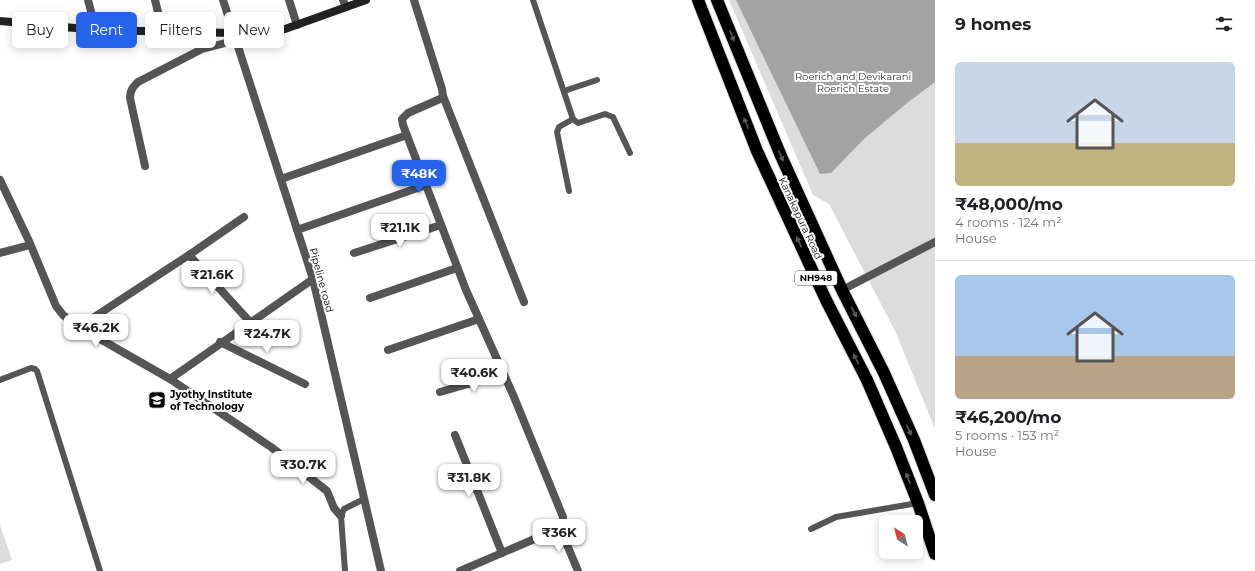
<!DOCTYPE html>
<meta charset="utf-8">
<style>
:root{--surface:#fff;--page:#f6f6f6;--text:#202124;--muted:#757577;--line:#e0e0e0;--accent:#2563eb}
body{margin:0;font-family:Montserrat,sans-serif;background:var(--page);color:var(--text);height:100vh;display:flex;flex-direction:column;font-size:15px;white-space:nowrap}
*{box-sizing:border-box;margin:0}
p{font-size:13px;color:var(--muted)}
.icon{flex:none;width:22px;height:22px;fill:none;stroke:currentColor;stroke-width:2;stroke-linecap:round;stroke-linejoin:round}
.map{position:relative;flex:1;overflow:hidden}
.panel{display:flex;flex-direction:column;background:var(--surface);width:320px}
.panel>*{flex:none}
.top-card{position:absolute;left:12px;top:12px;width:380px;height:36px;display:flex;gap:8px}
.needle{width:26px;rotate:324deg}
.controls{position:absolute;left:879px;top:515px;display:grid;gap:8px}
.controls a{display:grid;place-items:center;width:44px;height:44px;border-radius:6px;background:var(--surface);box-shadow:0 2px 10px #0003;font-size:20px}
.price{position:absolute;translate:-50% -34px;padding:0 9px;border-radius:8px;background:#fff;color:#222;font-size:13px;line-height:26px;filter:drop-shadow(0 1px 2px #0008)}
.price::after{content:'';position:absolute;left:50%;top:24px;width:12px;height:9px;margin-left:-6px;background:inherit;clip-path:polygon(0 0,100% 0,50% 100%)}
.price.active{background:var(--accent);color:#fff}
ul{padding:0;list-style:none}
li{display:grid;align-content:center;gap:8px;height:212px;padding:0 20px}
li+li{border-top:1px solid var(--line)}
li span{display:grid;place-items:center;height:124px;border-radius:6px;color:#555}
li>.icon{margin-inline-start:auto}
span .icon{width:72px;height:72px;fill:#fffc;stroke-width:1}
li b{font-size:17px}
h2{display:flex;justify-content:space-between;align-items:center;height:48px;padding:0 20px;font-size:17px}
.tag{padding:0 14px;border-radius:6px;background:var(--surface);box-shadow:0 2px 10px #0003;font-size:14px;line-height:36px}
.tag.active{background:var(--accent);color:#fff}
main{display:flex;flex:1;min-height:0}
.map>svg:first-child{display:block}
.green{fill:#dcdcdc}
.water{fill:#a3a3a3}
.lines{fill:none;stroke-linecap:round;stroke-linejoin:round}
.highway-casing{stroke:#dbdbdb;stroke-width:14}
.lane{stroke:#555;stroke-width:6}
.street{stroke:#555;stroke-width:8}
.secondary{stroke:#222;stroke-width:8}
.highway{stroke:#000;stroke-width:12}
.oneway{fill:#595959}
.labels{text-anchor:middle;stroke-width:4;stroke-linejoin:round;paint-order:stroke}
.shield{fill:#fff;stroke:#4c4c4c;stroke-width:1}
.shield-label{font-size:9px;font-weight:bold;fill:#000}
.park-label{font-size:10px;fill:#333;stroke:#fff}
.street-label{font-size:10px;fill:#000;stroke:#fff}
.poi-label{font-size:10px;font-weight:bold;fill:#000;stroke:#fff;text-anchor:start}
</style>
<main>
<div class="map">
<svg width="935" height="571" viewBox="0 0 935 571">
<rect width="100%" height="100%" fill="#fff"/>
<g class="green">
<polygon points="729,0 935,0 935,429 896,333 829,204 813,195"/>
<polygon points="0,525 12,560 0,564"/>
</g>
<polygon class="water" points="736,0 935,0 935,82 907,103 864,139 831,173 820,174"/>
<g class="lines">
<defs>
<g id="highway">
<polyline points="698,0 757,151 826,300 867,380 896,447 918,503 935,554"/>
<polyline points="717,0 781,156 842,290 884,373 914,440 935,495"/>
</g>
</defs>
<use href="#highway" class="highway-casing"/>
<g class="lane">
<polyline points="533,0 573,119 578,123 605,114 613,117 630,153"/>
<polyline points="564,91 597,80"/>
<polyline points="569,191 557,132 559,127 573,119"/>
<polyline points="0,380 31,368 35,369 37,371 100,571"/>
<polyline points="811,529 836,517 918,503"/>
<polyline points="345,571 341,516 344,509 364,499"/>
</g>
<g class="street">
<polyline points="88,0 96,30"/>
<polyline points="155,0 163,32"/>
<polyline points="223,0 313,279 381,571"/>
<polyline points="289,0 297,25"/>
<polyline points="343,0 346,7"/>
<polyline points="414,0 442,89 443,96 440,99 408,113 402,119 403,125 466,290 514,397 563,517 563,523 560,528 460,571"/>
<polyline points="443,96 524,302"/>
<path d="M145,166L130,98C130,90 133,87 138,82L202,49L237,40"/>
<polyline points="281,179 407,135"/>
<polyline points="0,180 29,241 56,306 63,315 79,327 170,379 271,447 327,491 334,508 341,516"/>
<polyline points="297,230 426,185"/>
<polyline points="0,253 30,245"/>
<polyline points="354,253 441,225"/>
<polyline points="189,255 250,322"/>
<polyline points="842,290 935,242"/>
<polyline points="370,298 457,268"/>
<polyline points="79,327 189,255 244,217"/>
<polyline points="220,342 305,384"/>
<polyline points="388,350 479,319"/>
<polyline points="170,379 313,279"/>
<polyline points="440,392 503,374"/>
<polyline points="455,435 502,553"/>
<polyline points="560,528 578,571"/>
</g>
<polyline class="secondary" points="0,21 96,30 234,33 285,29 366,0"/>
<use href="#highway" class="highway"/>
</g>
<defs><path id="oneway-solid" d="M-6-.8H1V-3.2L6.5 0L1 3.2V.8H-6Z"/></defs>
<g class="oneway">
<use href="#oneway-solid" transform="translate(732 36) rotate(67)"/>
<use href="#oneway-solid" transform="translate(746 123) rotate(-111)"/>
<use href="#oneway-solid" transform="translate(781 156) rotate(67)"/>
<use href="#oneway-solid" transform="translate(799 242) rotate(-115)"/>
<use href="#oneway-solid" transform="translate(854 312) rotate(63)"/>
<use href="#oneway-solid" transform="translate(856 359) rotate(-117)"/>
<use href="#oneway-solid" transform="translate(909 430) rotate(66)"/>
<use href="#oneway-solid" transform="translate(908 478) rotate(-111)"/>
</g>
<defs>
<symbol id="university-square" viewBox="-11 -11 22 22"><rect x="-9" y="-9" width="18" height="18" rx="4" fill="#000" stroke="#fff"/><path d="M0-5L7-2L0 1L-7-2ZM-4 1L0 2.5L4 1V4Q0 6-4 4Z" fill="#fff"/></symbol>
</defs>
<g fill-rule="evenodd">
<use href="#university-square" x="147" y="390" width="20" height="20"/>
</g>
<g class="labels">
<rect class="shield" x="795" y="271" width="42" height="14" rx="3"/>
<g class="shield-label">
<text x="816" y="281">NH948</text>
</g>
<g class="park-label">
<text x="853" y="80">Roerich and Devikarani<tspan x="853" dy="12">Roerich Estate</tspan></text>
</g>
<g class="street-label">
<text transform="translate(801 218) rotate(65)" y="4">Kanakapura Road</text>
<text transform="translate(322 280) rotate(75)" y="4">Pipeline road</text>
</g>
<g class="poi-label">
<text x="170" y="398">Jyothy Institute<tspan x="170" dy="12">of Technology</tspan></text>
</g>
</g>
</svg>
<div class="controls">
<a><svg class="needle" viewBox="-14 -14 28 28"><path d="M0-13l5 13h-10z" fill="#e53935"/><path d="M0 13l5-13h-10z" fill="#757577"/></svg></a>
</div>
<b class="price active" style="left:419px;top:194px">₹48K</b>
<b class="price" style="left:400px;top:248px">₹21.1K</b>
<b class="price" style="left:212px;top:295px">₹21.6K</b>
<b class="price" style="left:96px;top:348px">₹46.2K</b>
<b class="price" style="left:267px;top:354px">₹24.7K</b>
<b class="price" style="left:474px;top:393px">₹40.6K</b>
<b class="price" style="left:303px;top:485px">₹30.7K</b>
<b class="price" style="left:469px;top:498px">₹31.8K</b>
<b class="price" style="left:559px;top:553px">₹36K</b>
<div class="top-card">
<a class="tag">Buy</a>
<a class="tag active">Rent</a>
<a class="tag">Filters</a>
<a class="tag">New</a>
</div>
</div>
<section class="panel">
<h2>9 homes<svg class="icon" aria-label="filters" viewBox="0 0 24 24"><path d="M4 7h16M4 17h16"/><circle cx="9" cy="7" r="2"/><circle cx="15" cy="17" r="2"/></svg></h2>
<ul>
<li><span style="background:linear-gradient(#c9d6e8 65%,#c2b280 0)"><svg class="icon" aria-label="home" viewBox="0 0 24 24"><path d="M3 11l9-7 9 7M6 9v11h12V9"/></svg></span><div><b>₹48,000/mo</b><p>4 rooms · 124 m²</p><p>House</p></div></li>
<li><span style="background:linear-gradient(#a9c7e8 65%,#b9a48a 0)"><svg class="icon" aria-label="home" viewBox="0 0 24 24"><path d="M3 11l9-7 9 7M6 9v11h12V9"/></svg></span><div><b>₹46,200/mo</b><p>5 rooms · 153 m²</p><p>House</p></div></li>
</ul>
</section>
</main>
